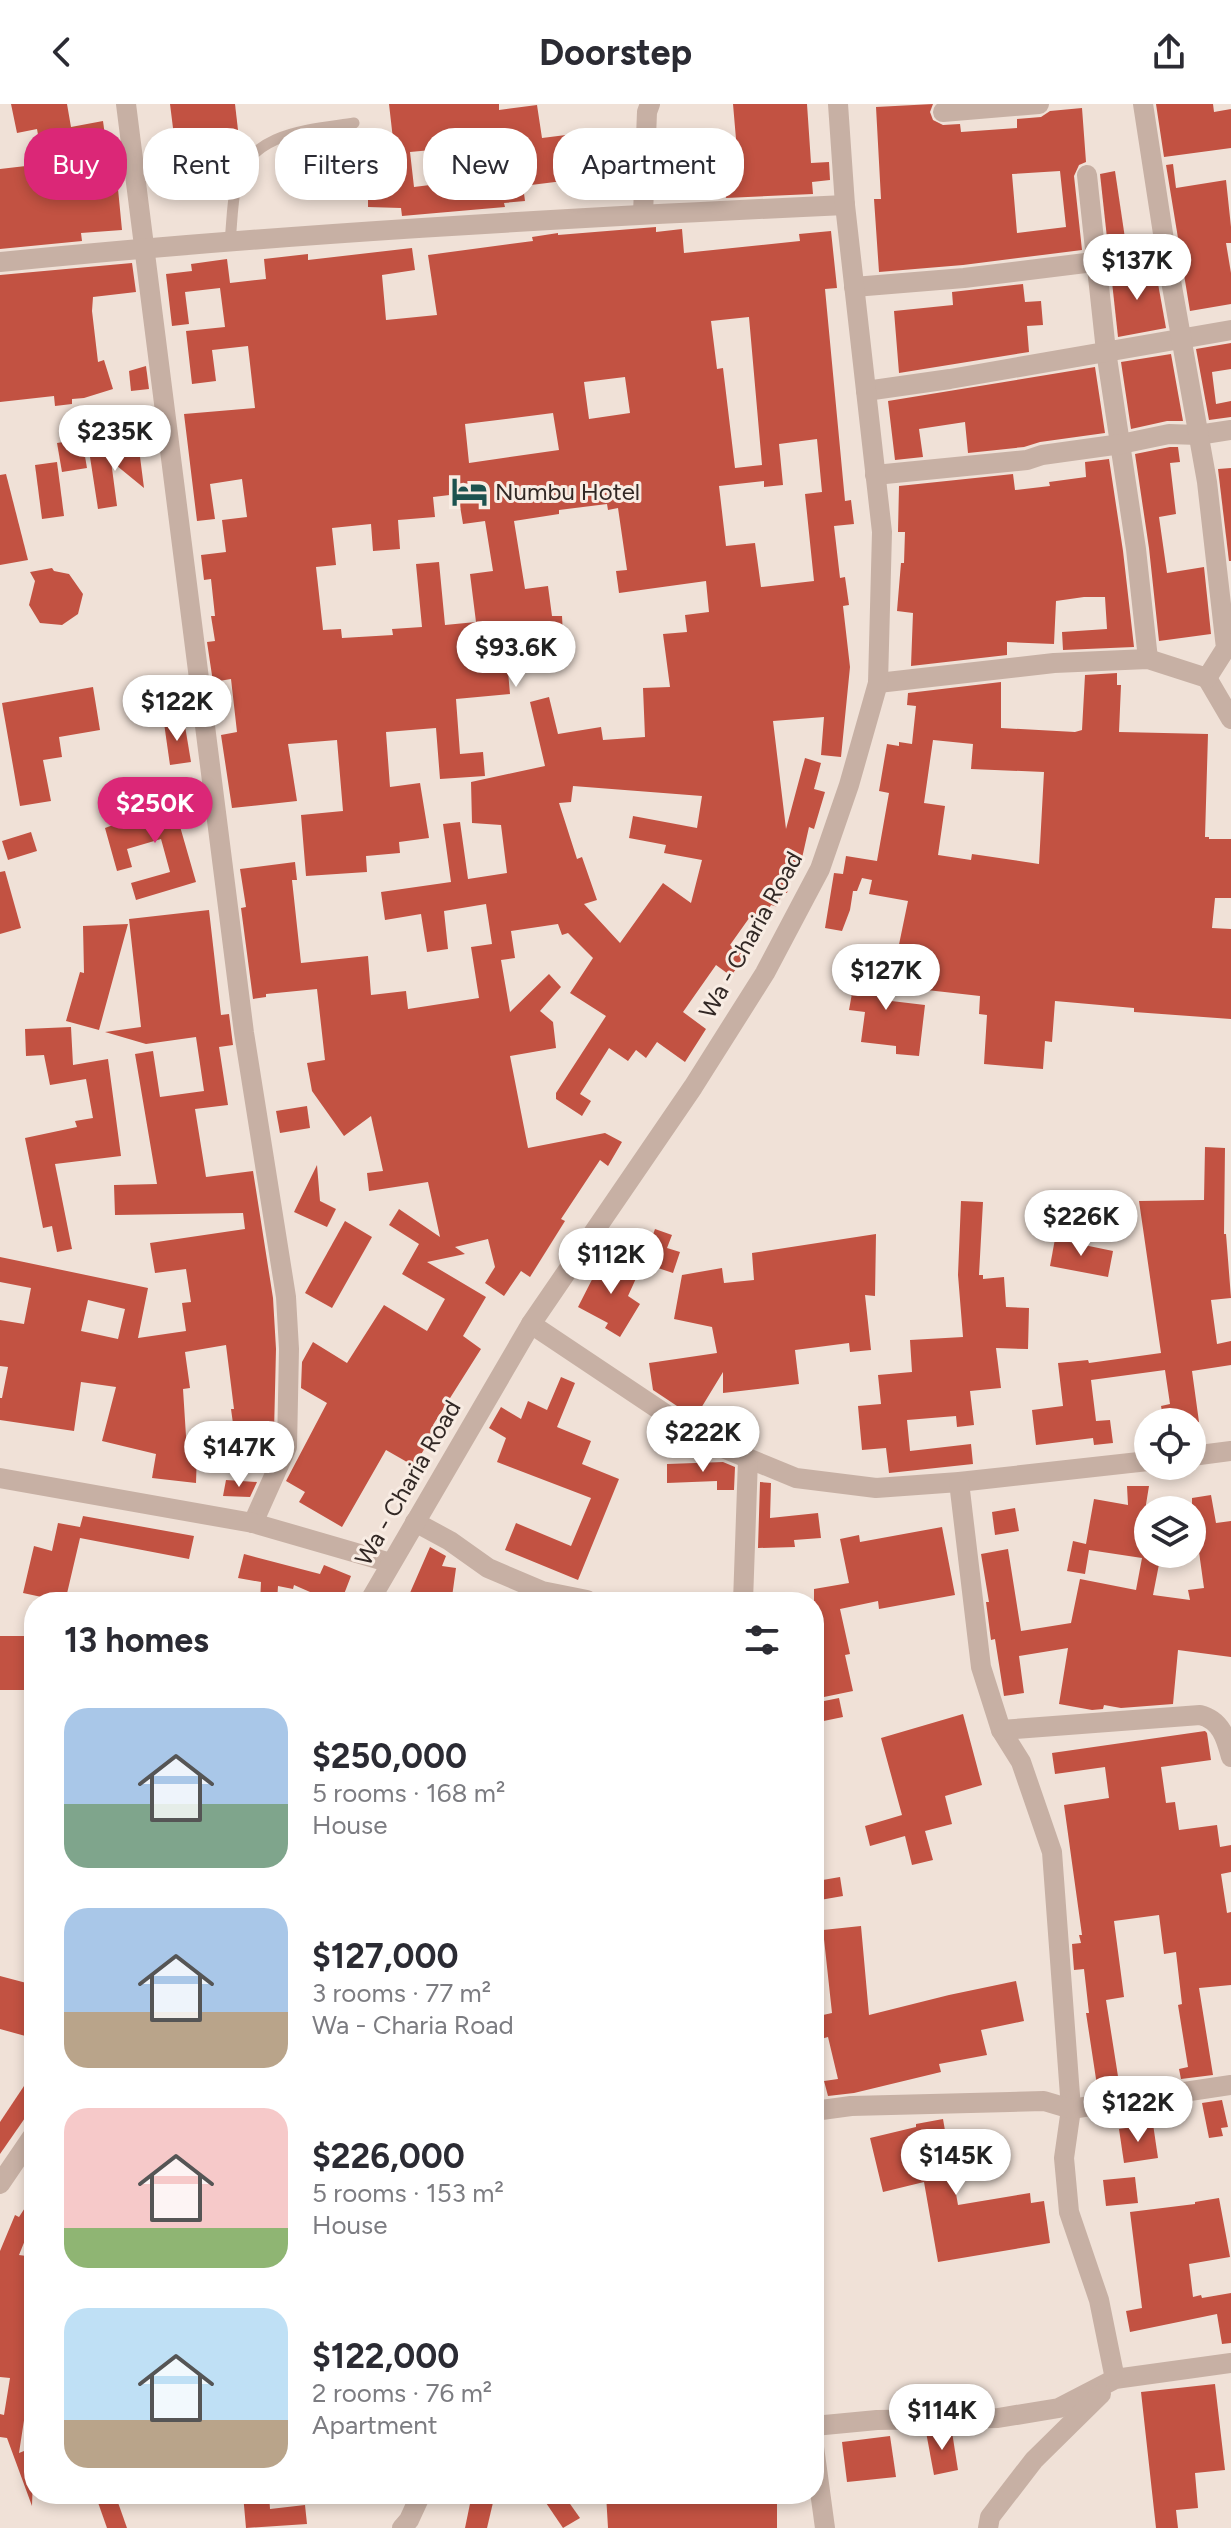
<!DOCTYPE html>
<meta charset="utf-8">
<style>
:root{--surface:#fff;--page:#f7f7f7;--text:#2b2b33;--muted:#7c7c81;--accent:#db2777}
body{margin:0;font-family:Figtree,sans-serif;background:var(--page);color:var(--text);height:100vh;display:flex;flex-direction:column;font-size:30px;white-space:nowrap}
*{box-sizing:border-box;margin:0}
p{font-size:26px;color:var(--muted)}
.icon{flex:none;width:44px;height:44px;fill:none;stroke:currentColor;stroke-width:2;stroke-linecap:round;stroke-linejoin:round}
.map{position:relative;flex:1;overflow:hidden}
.sheet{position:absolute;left:24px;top:1488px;width:800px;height:912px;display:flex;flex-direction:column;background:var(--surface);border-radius:32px;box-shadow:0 4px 12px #0003}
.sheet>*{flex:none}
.top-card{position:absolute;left:24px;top:24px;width:800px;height:72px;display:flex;gap:16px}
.fabs{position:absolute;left:1134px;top:1304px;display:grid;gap:16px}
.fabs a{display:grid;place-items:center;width:72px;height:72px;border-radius:50%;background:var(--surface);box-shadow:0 4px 12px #0003;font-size:40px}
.price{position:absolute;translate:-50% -68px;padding:0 18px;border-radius:28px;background:#fff;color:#222;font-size:26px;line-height:52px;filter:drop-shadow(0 2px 4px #0008)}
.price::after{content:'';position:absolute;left:50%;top:48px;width:24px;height:18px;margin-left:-12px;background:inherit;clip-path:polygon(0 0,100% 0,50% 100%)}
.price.selected{background:var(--accent);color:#fff}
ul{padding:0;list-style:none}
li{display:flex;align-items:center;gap:24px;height:200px;padding:0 40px}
li span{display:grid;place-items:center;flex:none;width:224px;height:160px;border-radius:24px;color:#555}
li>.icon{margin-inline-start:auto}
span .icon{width:96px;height:96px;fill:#fffc;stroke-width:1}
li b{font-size:34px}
h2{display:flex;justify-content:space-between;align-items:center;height:96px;padding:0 40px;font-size:34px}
.tag{padding:0 28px;border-radius:32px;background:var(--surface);box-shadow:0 4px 12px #0003;font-size:28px;line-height:72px}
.tag.selected{background:var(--accent);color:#fff}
header{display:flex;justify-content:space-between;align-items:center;height:104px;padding:0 40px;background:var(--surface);font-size:36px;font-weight:700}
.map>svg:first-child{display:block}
.building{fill:#c25242;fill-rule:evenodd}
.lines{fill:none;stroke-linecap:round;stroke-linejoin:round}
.service{stroke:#c7b0a4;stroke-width:11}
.minor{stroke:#c7b0a4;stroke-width:20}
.tertiary{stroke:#c7b0a4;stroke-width:20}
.labels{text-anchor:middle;stroke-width:6;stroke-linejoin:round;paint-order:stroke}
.poi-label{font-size:24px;fill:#322825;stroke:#f8ece3;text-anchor:start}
.street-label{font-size:24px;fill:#322825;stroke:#f8ece3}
</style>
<header><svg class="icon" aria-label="back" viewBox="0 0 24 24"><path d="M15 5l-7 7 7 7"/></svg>Doorstep<svg class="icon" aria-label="share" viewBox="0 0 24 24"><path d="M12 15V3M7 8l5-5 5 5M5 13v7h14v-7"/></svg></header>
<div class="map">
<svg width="1231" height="2424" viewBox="0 0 1231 2424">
<rect width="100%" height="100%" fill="#f0e1d7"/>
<g class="building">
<polygon points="11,0 67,0 71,23 103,17 108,54 115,54 122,126 81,129 82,137 0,145 0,65 43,60 37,25 17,29"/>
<polygon points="170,0 235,0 238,26 174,32"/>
<path d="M389,0H499V6L537,1L542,34L598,27L603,72L523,82L525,97L504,99L505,103L402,112L401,104L368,103V78L398,79ZM442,45L446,79L414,83L410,48Z"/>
<polygon points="733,0 807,0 811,59 829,58 830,76 812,78 813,90 726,94 724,77 657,81 658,61 726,58 724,35 736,35"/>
<path d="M933,0L930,8L933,16L943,21L960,20L961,28L1017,24V15L1041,13L1050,7L1082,4L1086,58L1079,61L1074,72L1082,146L963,161L879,168L874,95H881L876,3ZM1060,67L1066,123L1017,129L1012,70Z"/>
<polygon points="1156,0 1213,0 1214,8 1231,5 1231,44 1164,53"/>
<polygon points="1173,60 1176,84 1226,76 1231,123 1231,139 1226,139 1231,169 1231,200 1190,207 1166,61"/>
<polygon points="1115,67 1126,141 1108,143 1100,70"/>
<path d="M656,123V128L682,125L684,149L800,137L799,130L831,127L837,184L825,185L845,397L851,396L854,420L834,422L840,474L845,473L849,501L843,502L850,563L841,653L821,651L824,613L773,617L786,725L805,654L821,659L814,685L825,688L814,725L809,723L800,763L795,762L787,789L782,788L778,803L771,801L762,816L752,810L730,841L745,852L731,872L716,861L683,908L706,925L685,958L657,938L646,954L636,946L628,957L609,944L580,990L591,997L582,1012L556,995V989L606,912L570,889L593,854L568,829L562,831L558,820L511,827L515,854L501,856L510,908L549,870L561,883L540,907L553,918L556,944L510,952L528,1044L605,1029L622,1038L608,1062L600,1056L561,1115L565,1117L530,1173L521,1167L504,1192L485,1179L495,1163L488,1135L455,1143L465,1150L427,1158L486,1193L463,1232L481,1245L433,1321L437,1324L414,1362L386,1346L342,1423L299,1398L305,1388L286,1377L327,1299L301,1284L302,1258L313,1238L347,1259L384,1201L427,1227L445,1195L402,1170L419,1140L389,1121L399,1105L440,1133L428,1078L369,1087L367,1069L383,1067L371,1012L344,1032L312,987L307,959L325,956L317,885L266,890V893L253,895L241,804L246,803L240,765L295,758L297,776H292L301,859L368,852L371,891L406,887L408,905L479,894L471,843L492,840L486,800L444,807L448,845L427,848L421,810L385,816L381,788L451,778L443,720L460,718L468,775L507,769L501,721L472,719L471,678L545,662L530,598L549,593L558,630L601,623L603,636L645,633L643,584L670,583L663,530L687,528L685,511L709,508L706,477L619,489L616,467L627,466L618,404L608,406L607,400L559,406V410L514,417L525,485L548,482L552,512H562L563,531L505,534L510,590L456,595L460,650L483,648L485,672L440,675L436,624L386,628L390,683L420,679L429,734L399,738L400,749L366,752L367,768L306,772L301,711L343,707L337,636L288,640L297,697L232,704L221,631L237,628L231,575L213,578L207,538L215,537L211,512H215L211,475L204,476L201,451L226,448L222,416L247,413L242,375L210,380L215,415L197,417L184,310L255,304L248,242L212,246L216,277L192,280L186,227L225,223L220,184L185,188L189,220L172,222L166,170L192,167L191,160L227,155L230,179L266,175L264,155L308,150V156L412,144L415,166L382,171L386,216L437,211L428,151L533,137L532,133L558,129V131ZM749,213L762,361L735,364L723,264L717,265L711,217ZM625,273L630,309L589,315L584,278ZM553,309L559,346L469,359L465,320ZM817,335L822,388L805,390L814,477L761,483L755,439L726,442L719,382L764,377V383L783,381L779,340ZM458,390L463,420L485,417L493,467L470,470L476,518L445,521L439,458L416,460L422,523L392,525L393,531L342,534L341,525L323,526L316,463L336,461L332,424L371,420L373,447L400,445L398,416L435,413L433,393ZM573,682L702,692L697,724L633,712L629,734L666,741L664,749L702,756L691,799L663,779L620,839L584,800L597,796L582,753L577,755L559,699L571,698Z"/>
<polygon points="132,159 136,188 93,193 92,207 98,258 104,256 113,285 84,294 72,295 72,300 55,302 54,292 0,298 0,171"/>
<polygon points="1155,163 1166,224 1118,233 1111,169"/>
<polygon points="1023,180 1025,198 1041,197 1043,221 1027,222 1029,248 899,269 894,207 953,201 952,188"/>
<polygon points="1231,239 1231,265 1212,268 1216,300 1231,297 1231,313 1209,316 1196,245"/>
<polygon points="1171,250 1183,317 1167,317 1131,325 1121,258"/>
<polygon points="146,262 149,285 131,287 129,267"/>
<polygon points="1095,263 1105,329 1040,338 1024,343 968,349 965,318 919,325 923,353 895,356 888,297"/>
<polygon points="82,335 87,364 62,368 57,339"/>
<polygon points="138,337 144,384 111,357 117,402 98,405 90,353 124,348 122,339"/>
<polygon points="1170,343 1178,343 1180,358 1170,359 1176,410 1159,413 1167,469 1204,463 1211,530 1159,537 1149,444 1135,350"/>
<polygon points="1109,355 1123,447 1134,543 1063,546 1062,528 1107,525 1105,493 1084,493 1056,497 1054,540 1007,538 1007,551 911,562 913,509 897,507 901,459 904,459 905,428 898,428 899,382 1013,370 1015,386 1050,382 1049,378 1086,373 1085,358"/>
<polygon points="57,358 64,412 42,415 35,361"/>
<polygon points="1231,364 1231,457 1229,457 1218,365"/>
<polygon points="6,370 28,456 0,461 0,371"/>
<polygon points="52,464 54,467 69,470 83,490 78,510 62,521 40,519 29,501 35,477 30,468"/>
<path d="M1117,569V581H1121L1119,628L1208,630L1205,733H1209V735H1231V794H1215L1212,824L1231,825V915L1134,908V904L1055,897L1052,938L1045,937L1043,965L984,960L987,911L979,910L980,892L918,885L921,860L896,855L908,797L869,790L872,776L862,774L857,787H853L850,806L842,827L825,824L834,769L843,770L846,752L877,757L889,689L879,687L887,640L899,642V638L912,640L916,602L907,601L908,589L1001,578V624L1075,628L1082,626L1085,571ZM933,636L973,640L971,665L1044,668L1039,760L972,750L971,756L938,751L945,702L924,699Z"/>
<polygon points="93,583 100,626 59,633 62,653 43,656 51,697 20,702 2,599"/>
<polygon points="184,616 191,658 170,661 164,619"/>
<polygon points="198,695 203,711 179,719 196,778 136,796 131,779 170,768 161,735 127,745 132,763 117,767 105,724 113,721 111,716 159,702 160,707"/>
<polygon points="31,728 37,747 8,756 2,737"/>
<polygon points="5,767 21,824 0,830 0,768"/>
<path d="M209,806L221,911L229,910L233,941L219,943L228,1001L195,1005L206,1073L253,1067L273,1194L276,1245L274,1328L235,1334L231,1305H234L226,1241L185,1248L190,1284L183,1285L187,1348H197L196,1379L152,1374L156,1350L102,1337L116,1283L81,1278L74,1327L0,1316V1294H2L8,1263L0,1262V1216L24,1220L31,1184L0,1178V1153L148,1184L138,1234L186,1227L182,1199L191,1198L186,1165L155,1169L150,1139L245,1125L243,1109L115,1111L114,1081L157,1080L135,950L153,947L160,993L204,987L196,933L146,940L105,928L141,923L129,815ZM88,1196L125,1205L118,1235L81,1227Z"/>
<polygon points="128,820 99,926 66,917 80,868 84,869 83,822"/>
<polygon points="858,856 889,862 883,896 925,901 919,952 896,950 896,942 861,938 865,908 849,906"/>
<polygon points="71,923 73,961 108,955 121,1052 55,1060 72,1145 57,1148 52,1122 43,1124 25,1034 77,1023 75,1017 93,1014 86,975 50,981 44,951 26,952 25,925"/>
<polygon points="307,1002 310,1024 280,1029 276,1007"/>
<polygon points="1205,1043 1225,1044 1224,1130 1226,1130 1231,1194 1211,1196 1217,1240 1231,1237 1231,1261 1192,1267 1199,1318 1164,1318 1161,1302 1170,1300 1165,1266 1091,1276 1096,1317 1110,1316 1113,1339 1094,1341 1093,1334 1036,1341 1032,1306 1063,1302 1058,1259 1088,1256 1089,1259 1161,1249 1139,1097 1204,1096"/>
<polygon points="317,1061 320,1097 336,1105 327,1123 294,1108"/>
<polygon points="961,1097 983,1098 979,1171 983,1171 983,1175 1004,1173 1006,1203 1029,1204 1028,1245 996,1244 1001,1284 970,1287 974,1321 957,1323 956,1312 907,1316 910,1347 971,1340 973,1360 889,1369 886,1344 862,1346 858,1302 881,1300 878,1271 912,1268 910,1236 963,1233 958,1171"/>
<polygon points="345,1117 372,1133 332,1204 305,1189"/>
<polygon points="655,1125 672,1131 667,1144 680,1148 673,1169 643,1159"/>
<polygon points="876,1130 875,1192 865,1191 871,1246 850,1248 849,1239 795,1246 799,1280 723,1289 723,1268 695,1314 653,1286 649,1259 717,1249 712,1223 674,1215 682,1171 722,1164 724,1179 754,1176 752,1149"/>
<polygon points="1055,1135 1113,1147 1108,1173 1050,1162"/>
<polygon points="604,1152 638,1170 628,1192 640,1200 620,1233 605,1224 608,1219 578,1203"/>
<polygon points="561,1273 575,1279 557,1323 591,1337 582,1360 619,1375 578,1476 505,1446 516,1419 571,1442 591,1394 497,1358 506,1334 489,1324 501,1303 521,1315 528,1297 547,1306"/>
<polygon points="723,1358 735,1363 734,1386 717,1386 717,1377 667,1379 667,1360"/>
<polygon points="226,1376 257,1378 250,1393 223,1392"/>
<polygon points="760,1378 771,1379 770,1414 818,1409 821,1434 794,1436 795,1443 758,1444"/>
<polygon points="1127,1382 1149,1382 1141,1431 1148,1433 1148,1450 1161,1450 1153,1491 1190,1496 1188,1486 1204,1484 1195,1419 1192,1419 1192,1394 1211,1391 1216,1419 1231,1417 1231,1553 1178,1546 1173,1600 1121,1604 1104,1601 1103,1605 1092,1606 1059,1600 1068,1544 1019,1552 1024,1589 1004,1592 995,1535 991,1536 986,1498 989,1498 981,1450 1008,1445 1021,1527 1071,1519 1080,1475 1136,1486 1142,1454 1089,1446 1085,1470 1067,1467 1073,1437 1086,1440 1094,1395 1128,1401"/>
<polygon points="1015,1404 1019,1427 995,1431 992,1408"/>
<polygon points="83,1412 194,1432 189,1455 80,1434 65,1498 23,1489 34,1442 52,1447 58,1419 80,1423"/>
<polygon points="942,1423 955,1491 879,1505 878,1497 840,1505 850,1550 845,1551 853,1587 824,1593 817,1557 814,1558 814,1485 849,1479 840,1435 859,1431 860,1438"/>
<polygon points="430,1443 446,1452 442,1462 456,1464 452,1493 428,1489 425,1498 406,1498"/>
<polygon points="244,1450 320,1470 324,1461 351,1472 341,1498 333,1498 294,1481 293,1485 278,1482 277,1498 260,1498 261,1478 238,1474"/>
<rect x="0" y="1532" width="34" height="54"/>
<polygon points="839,1594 843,1613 814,1619 814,1599"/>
<polygon points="963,1610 982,1681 945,1692 952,1720 925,1727 933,1756 912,1761 905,1732 870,1742 865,1722 902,1711 881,1634"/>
<polygon points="1205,1627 1207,1629 1211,1656 1161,1663 1166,1699 1175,1698 1179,1726 1217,1721 1220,1743 1231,1741 1231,1768 1221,1770 1227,1809 1231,1808 1231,1881 1199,1884 1213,1971 1181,1975 1179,1965 1188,1963 1178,1901 1182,1900 1176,1848 1164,1850 1159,1811 1114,1817 1124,1893 1106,1896 1120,1985 1098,1988 1086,1909 1089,1909 1084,1865 1074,1866 1072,1840 1081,1839 1079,1831 1082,1831 1064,1701 1109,1694 1105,1663 1055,1670 1052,1649"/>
<polygon points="840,1773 843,1792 820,1796 817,1777"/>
<polygon points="861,1822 869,1911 949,1891 1016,1877 1024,1917 981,1926 987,1951 939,1960 941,1968 854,1989 828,1992 824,1977 838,1975 828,1933 814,1937 814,1913 832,1909 823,1826"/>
<polygon points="0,1872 34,1881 34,1915 29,1933 0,1925"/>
<polygon points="34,1967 34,2001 0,2050 0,2018"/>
<polygon points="1222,1996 1228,2023 1221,2024 1223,2032 1209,2034 1202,1999"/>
<polygon points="943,2015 958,2101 1030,2089 1031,2099 1044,2097 1050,2139 938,2158 924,2078 883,2088 870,2034 916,2023 916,2020"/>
<polygon points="1153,2020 1158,2054 1124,2059 1119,2025"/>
<polygon points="1135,2073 1138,2099 1106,2102 1103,2076"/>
<polygon points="34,2090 34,2114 19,2151 34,2153 34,2251 19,2349 34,2343 32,2402 7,2334 0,2333 0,2310 4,2311 10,2274 0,2273 0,2147 15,2111 19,2113"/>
<polygon points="1219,2094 1230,2153 1189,2160 1193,2193 1201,2191 1202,2194 1231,2189 1231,2239 1222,2240 1217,2210 1130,2228 1126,2207 1142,2204 1130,2108 1195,2100 1195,2098"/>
<polygon points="1215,2280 1225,2366 1195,2369 1198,2404 1176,2406 1178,2424 1156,2424 1141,2288"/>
<polygon points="926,2328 952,2328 958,2366 934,2371"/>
<polygon points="890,2332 896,2373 847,2378 842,2338"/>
<polygon points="95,2390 115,2390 127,2424 107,2424"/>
<polygon points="243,2390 269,2390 270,2405 305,2401 307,2420 246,2424"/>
<polygon points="472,2390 495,2390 487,2424 465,2424"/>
<polygon points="540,2390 563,2390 580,2414 563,2424"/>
<polygon points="606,2390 627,2390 627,2395 672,2390 777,2390 777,2424 608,2424"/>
</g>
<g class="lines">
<path class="service" d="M230,138C232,119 232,100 236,82C248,28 309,26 354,19"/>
<g class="minor">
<polyline points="126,0 244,929 286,1193 289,1245 287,1343 253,1419"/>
<polyline points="943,8 1039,0"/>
<polyline points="1087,71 1106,247 1136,445 1148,555"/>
<polyline points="643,110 647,8 650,0"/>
<path d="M0,158C281,130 563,114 845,101"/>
<polyline points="854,183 964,174 1166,149"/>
<polyline points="866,287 950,275 1231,226"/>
<polyline points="875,371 1027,356 1042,351 1121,340 1169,330 1198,331 1231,326"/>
<polyline points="1207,574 1231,615"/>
<polyline points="878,579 1054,559 1148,555 1207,574 1226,544 1207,378 1166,149 1143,0"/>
<polyline points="531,1220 706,1337 796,1374 876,1384 959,1378 1148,1357"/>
<polyline points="1192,1352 1231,1347"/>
<polyline points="0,1374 253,1419 391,1459"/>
<polyline points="959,1378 981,1563 1001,1626 1021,1658 1052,1748 1071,2005 1064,2054 1069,2108 1099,2196 1115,2275"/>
<polyline points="415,1418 450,1437 488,1464 542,1487 587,1496 589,1498"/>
<polyline points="743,1498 748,1355"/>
<path d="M1001,1626L1200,1611C1221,1616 1226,1634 1231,1653"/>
<polyline points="814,2007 851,2002 1010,1998 1044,1997 1071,2005 1231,1981"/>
<polyline points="814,2322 877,2316 998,2314 1059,2304 1115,2275 1231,2259"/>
<polyline points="814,2343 825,2424"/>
<polyline points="402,2424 409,2416 421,2390"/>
<polyline points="988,2424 990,2413 1034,2356 1101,2290"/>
</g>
<g class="tertiary">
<polyline points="369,1498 531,1220 693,983 765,869 820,765 849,681 878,579 882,428 845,101 838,0"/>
<polyline points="0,2080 34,2030"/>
</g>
</g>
<defs>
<symbol id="hotel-bare" viewBox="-9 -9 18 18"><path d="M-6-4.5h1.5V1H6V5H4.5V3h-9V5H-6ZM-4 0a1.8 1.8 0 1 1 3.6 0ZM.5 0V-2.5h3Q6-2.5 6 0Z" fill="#1c524f" stroke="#f8ece3" stroke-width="2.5" paint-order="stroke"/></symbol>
</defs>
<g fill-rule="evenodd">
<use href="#hotel-bare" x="444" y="362" width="51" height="51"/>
</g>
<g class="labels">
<g class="poi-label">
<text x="495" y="396">Numbu Hotel</text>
</g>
<g class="street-label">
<text transform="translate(751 831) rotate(-61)" y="8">Wa - Charia Road</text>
<text transform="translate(408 1379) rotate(-60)" y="8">Wa - Charia Road</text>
</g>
</g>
</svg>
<div class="fabs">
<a><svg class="icon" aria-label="locate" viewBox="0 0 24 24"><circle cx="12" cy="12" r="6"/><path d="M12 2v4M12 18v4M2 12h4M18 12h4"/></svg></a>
<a><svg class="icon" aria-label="layers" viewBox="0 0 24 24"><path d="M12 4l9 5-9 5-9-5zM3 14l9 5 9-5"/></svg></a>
</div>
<b class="price" style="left:1137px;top:198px">$137K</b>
<b class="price" style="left:115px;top:369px">$235K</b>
<b class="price" style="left:516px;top:585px">$93.6K</b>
<b class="price" style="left:177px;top:639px">$122K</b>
<b class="price selected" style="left:155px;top:741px">$250K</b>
<b class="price" style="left:886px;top:908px">$127K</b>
<b class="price" style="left:1081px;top:1154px">$226K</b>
<b class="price" style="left:611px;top:1192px">$112K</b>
<b class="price" style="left:703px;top:1370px">$222K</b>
<b class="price" style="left:239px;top:1385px">$147K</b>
<b class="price" style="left:1138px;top:2040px">$122K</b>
<b class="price" style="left:956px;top:2093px">$145K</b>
<b class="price" style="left:942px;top:2348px">$114K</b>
<div class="top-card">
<a class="tag selected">Buy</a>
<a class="tag">Rent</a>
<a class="tag">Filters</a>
<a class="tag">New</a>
<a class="tag">Apartment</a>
</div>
<section class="sheet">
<h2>13 homes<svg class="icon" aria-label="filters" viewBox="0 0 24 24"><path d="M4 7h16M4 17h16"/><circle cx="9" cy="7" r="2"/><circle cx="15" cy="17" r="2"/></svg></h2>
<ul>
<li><span style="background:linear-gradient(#a9c7e8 60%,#7fa58c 0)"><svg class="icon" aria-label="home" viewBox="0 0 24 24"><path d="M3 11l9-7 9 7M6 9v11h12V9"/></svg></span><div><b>$250,000</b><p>5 rooms · 168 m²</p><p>House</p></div></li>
<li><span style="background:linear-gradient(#a9c7e8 65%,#b9a48a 0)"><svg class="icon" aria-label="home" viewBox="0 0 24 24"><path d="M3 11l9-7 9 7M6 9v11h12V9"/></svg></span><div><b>$127,000</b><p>3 rooms · 77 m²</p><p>Wa - Charia Road</p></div></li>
<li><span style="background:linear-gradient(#f6c9c9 75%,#8fb573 0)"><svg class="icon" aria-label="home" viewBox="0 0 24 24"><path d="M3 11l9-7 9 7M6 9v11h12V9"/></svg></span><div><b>$226,000</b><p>5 rooms · 153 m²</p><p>House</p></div></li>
<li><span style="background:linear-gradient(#bfe0f5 70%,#b9a48a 0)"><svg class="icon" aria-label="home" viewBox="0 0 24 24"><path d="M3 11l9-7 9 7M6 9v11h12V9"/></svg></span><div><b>$122,000</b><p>2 rooms · 76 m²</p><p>Apartment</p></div></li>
</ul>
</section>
</div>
